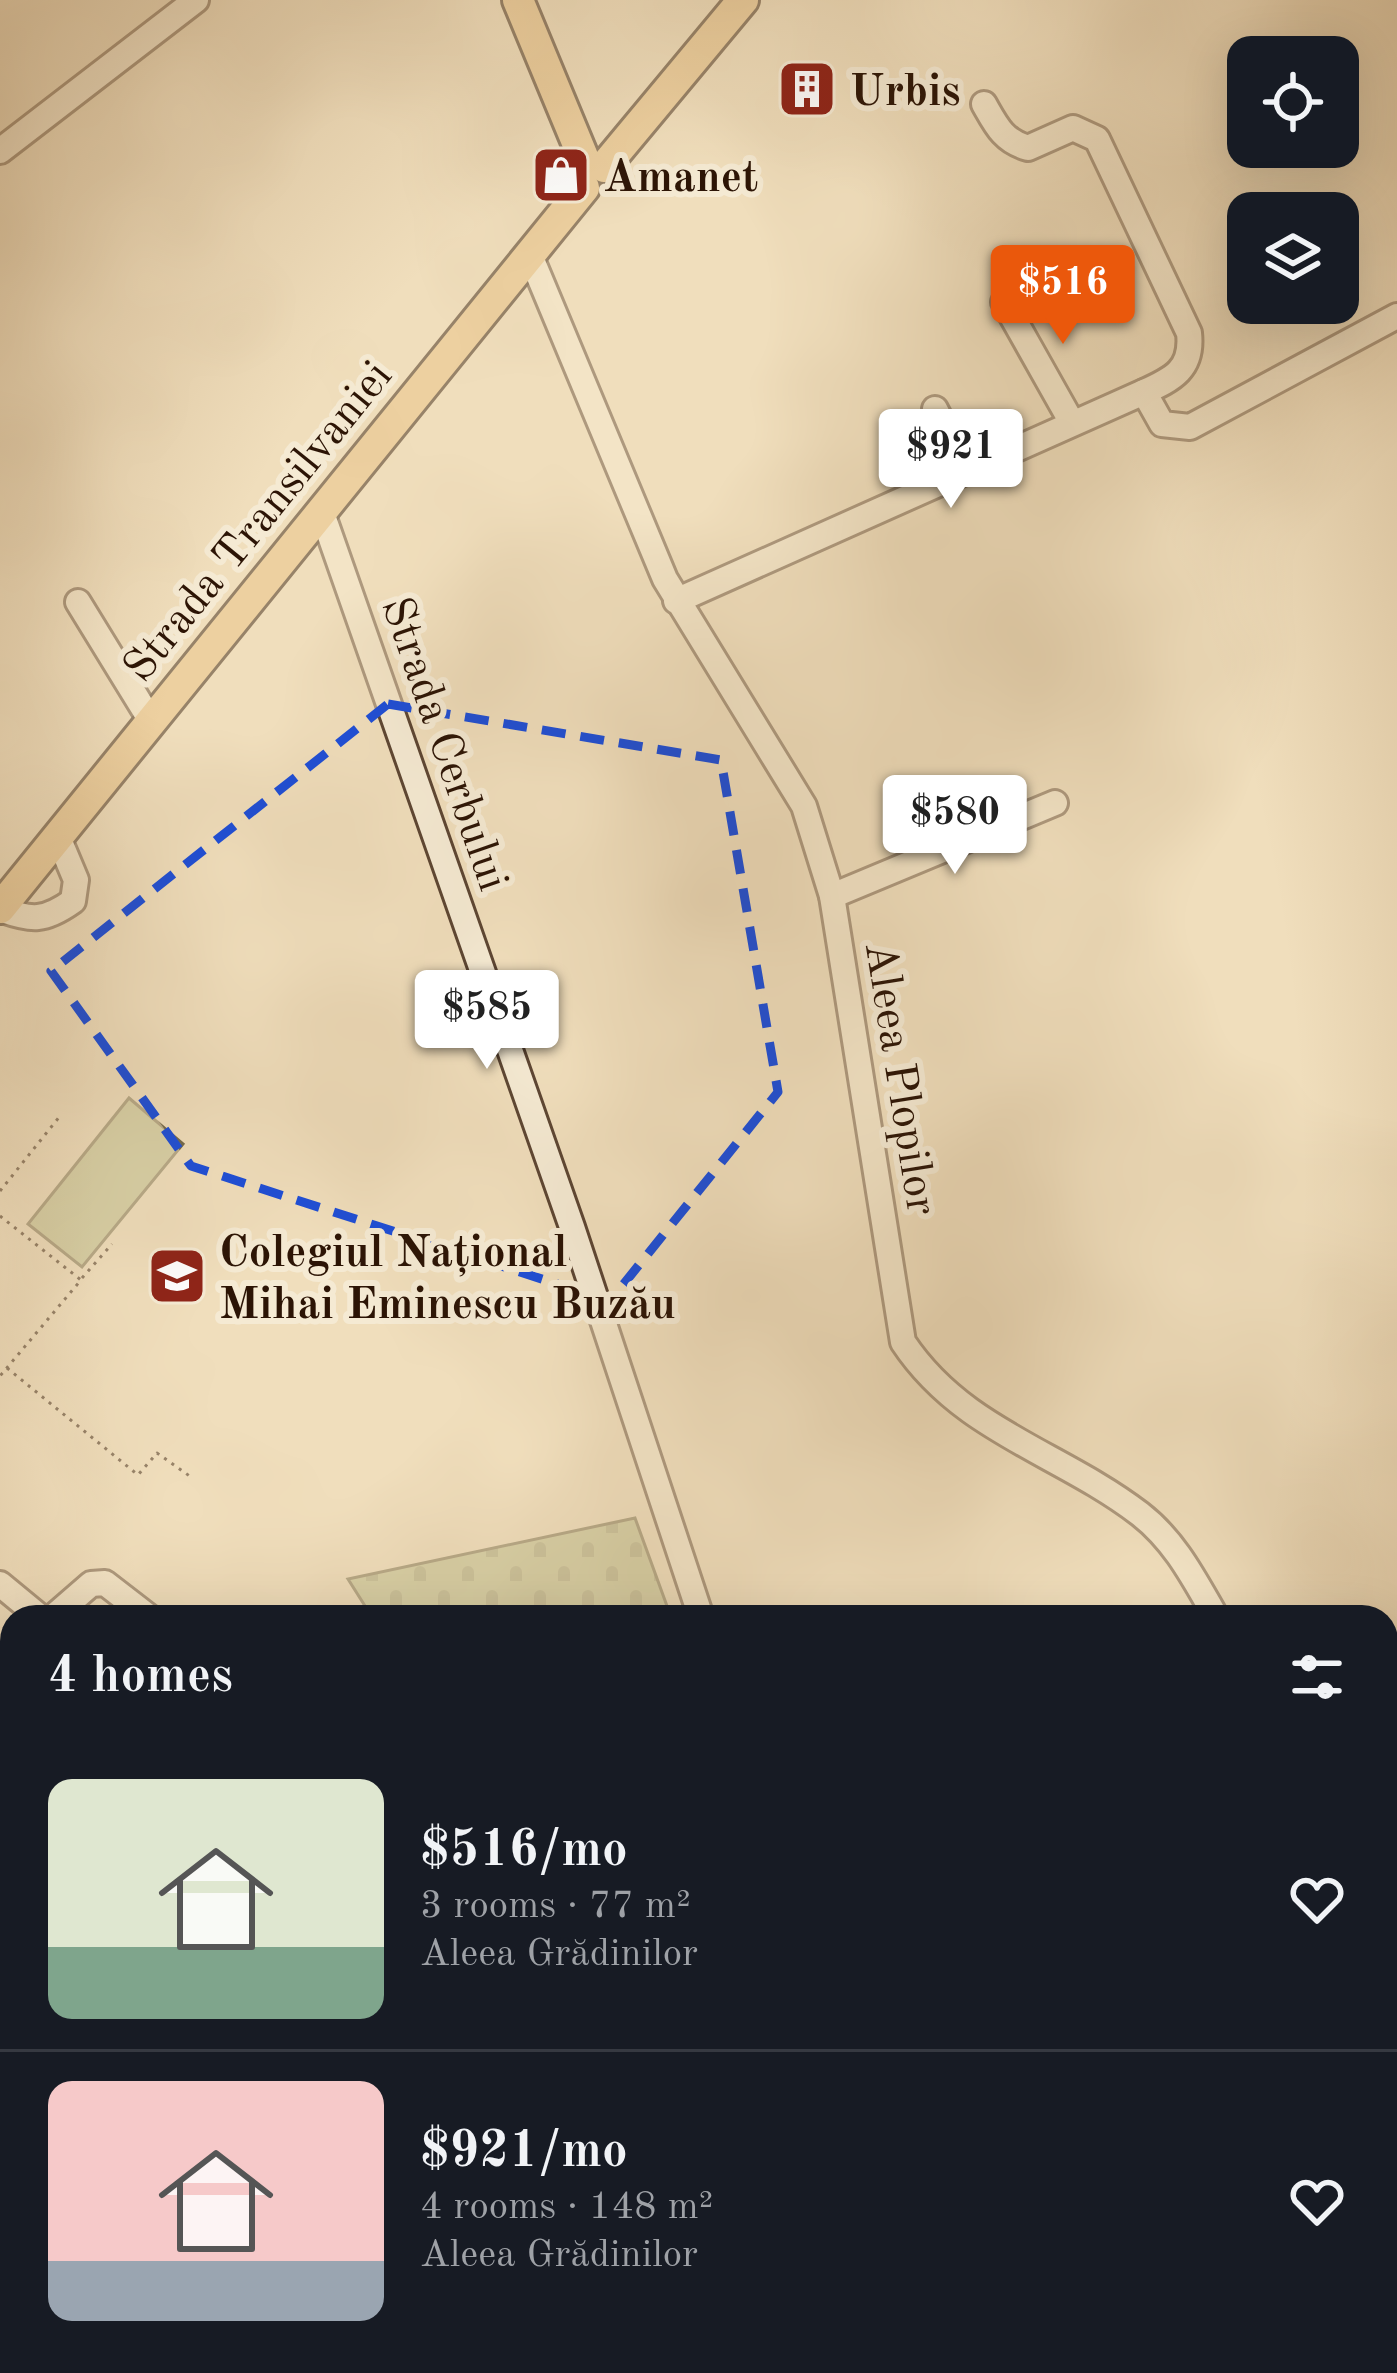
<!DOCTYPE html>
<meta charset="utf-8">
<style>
:root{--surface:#171b24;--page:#242831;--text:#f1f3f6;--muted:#9ea1a6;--line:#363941;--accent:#ea580c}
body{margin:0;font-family:"Old Standard TT",serif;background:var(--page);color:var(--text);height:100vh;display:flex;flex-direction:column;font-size:45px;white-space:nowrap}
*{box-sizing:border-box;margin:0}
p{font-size:39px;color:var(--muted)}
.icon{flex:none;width:66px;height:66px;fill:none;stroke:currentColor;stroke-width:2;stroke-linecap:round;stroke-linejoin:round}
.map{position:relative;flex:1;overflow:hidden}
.panel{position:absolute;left:0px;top:1605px;width:1398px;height:768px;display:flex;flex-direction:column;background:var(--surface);border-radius:36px 36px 0 0;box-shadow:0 12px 48px #0002}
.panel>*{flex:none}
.fabs{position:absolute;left:1227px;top:36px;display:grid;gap:24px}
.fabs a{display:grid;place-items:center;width:132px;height:132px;border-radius:24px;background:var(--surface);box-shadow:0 12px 48px #0002;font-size:60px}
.price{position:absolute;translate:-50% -102px;padding:0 27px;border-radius:12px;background:#fff;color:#222;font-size:39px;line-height:78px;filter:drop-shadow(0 3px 6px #0008)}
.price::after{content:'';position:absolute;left:50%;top:72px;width:36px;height:27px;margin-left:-18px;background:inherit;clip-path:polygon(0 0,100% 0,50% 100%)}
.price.current{background:var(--accent);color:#fff}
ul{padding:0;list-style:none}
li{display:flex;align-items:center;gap:36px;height:300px;padding:0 48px}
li+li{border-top:3px solid var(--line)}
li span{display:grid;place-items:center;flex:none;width:336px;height:240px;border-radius:24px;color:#555}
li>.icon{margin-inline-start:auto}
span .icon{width:144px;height:144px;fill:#fffc;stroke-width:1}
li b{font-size:51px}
h2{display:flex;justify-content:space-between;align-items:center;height:144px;padding:0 48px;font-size:51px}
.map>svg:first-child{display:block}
.green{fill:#bdc08e;stroke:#746a4a;stroke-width:3}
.cemetery{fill:url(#cemetery-stones);stroke:#746a4a;stroke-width:3}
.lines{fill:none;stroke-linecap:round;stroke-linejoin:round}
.minor-casing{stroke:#5d4633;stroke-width:30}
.major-casing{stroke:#2c1405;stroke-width:36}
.path{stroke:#2c1405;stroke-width:3;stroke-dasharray:3 6;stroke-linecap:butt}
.minor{stroke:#f5ead3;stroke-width:24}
.major{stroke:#e8bf7e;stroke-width:30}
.marked{fill:none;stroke:#1d4ed8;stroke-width:9;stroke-dasharray:24 15;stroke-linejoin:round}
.labels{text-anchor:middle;stroke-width:12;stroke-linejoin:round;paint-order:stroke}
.poi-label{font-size:45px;font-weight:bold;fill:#2c1405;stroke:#f5ead3;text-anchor:start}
.street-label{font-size:45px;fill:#2c1405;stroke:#f5ead3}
</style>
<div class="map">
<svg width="1397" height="2373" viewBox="0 0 1397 2373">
<defs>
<pattern id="cemetery-stones" width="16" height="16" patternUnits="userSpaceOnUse" patternTransform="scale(3)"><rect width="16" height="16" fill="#bdc08e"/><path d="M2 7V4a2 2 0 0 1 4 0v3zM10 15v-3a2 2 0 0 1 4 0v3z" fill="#a3a479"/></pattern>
</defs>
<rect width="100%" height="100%" fill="#f0debc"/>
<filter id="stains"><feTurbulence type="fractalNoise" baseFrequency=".00167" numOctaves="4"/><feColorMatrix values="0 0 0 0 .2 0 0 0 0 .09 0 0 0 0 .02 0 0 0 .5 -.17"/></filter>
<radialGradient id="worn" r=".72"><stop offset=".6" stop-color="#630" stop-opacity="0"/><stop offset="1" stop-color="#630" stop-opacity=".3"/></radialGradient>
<polygon class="green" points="129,1098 183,1144 82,1267 28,1224"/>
<polygon class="cemetery" points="635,1518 671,1617 372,1617 348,1579"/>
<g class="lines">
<defs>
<g id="minor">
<polyline points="0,151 196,0"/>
<path d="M530,255L665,579L804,806L832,896L903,1342C962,1431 1059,1452 1140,1514C1175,1541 1194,1579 1216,1617"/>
<polyline points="1004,302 1071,421"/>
<polyline points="1144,392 1162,424 1190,427 1397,316"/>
<polyline points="935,409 967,471"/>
<polyline points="321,510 572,1227 701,1617"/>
<path d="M676,601L1144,392C1173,379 1193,369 1189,333L1097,139L1073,128L1028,148C1003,141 996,125 984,104"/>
<polyline points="78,602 151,721"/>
<polyline points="832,896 1055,803"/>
<path d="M0,909C32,921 45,921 73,901L76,880L58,837"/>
<polyline points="0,1584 40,1617"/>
<polyline points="53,1617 91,1584 105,1583 149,1617"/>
<polyline points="0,1689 12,1672"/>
<polyline points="1386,1724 1397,1718"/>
<polyline points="0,1886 12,1896"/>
<polyline points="601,2373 608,2361"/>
</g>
<g id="major">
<polyline points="518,0 586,164"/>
<polyline points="604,167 743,0"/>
<polyline points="0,908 584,188"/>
</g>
</defs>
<use href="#minor" class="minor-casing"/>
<use href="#major" class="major-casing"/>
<g class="path">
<polyline points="0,1191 60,1116"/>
<polyline points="0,1216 81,1280 0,1376"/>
<polyline points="82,1278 112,1244"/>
<polyline points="7,1368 138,1475 157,1453 191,1477"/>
</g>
<use href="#minor" class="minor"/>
<use href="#major" class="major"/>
</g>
<path d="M0 0H1397V2373H0ZM388,704L721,760L778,1092L610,1301L191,1166L51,971Z" fill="#f0debc" fill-opacity=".55" fill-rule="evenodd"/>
<path class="marked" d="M388,704L721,760L778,1092L610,1301L191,1166L51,971Z"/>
<defs>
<symbol id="building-square" viewBox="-11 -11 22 22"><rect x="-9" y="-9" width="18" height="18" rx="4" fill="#8f2418" stroke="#f5ead3"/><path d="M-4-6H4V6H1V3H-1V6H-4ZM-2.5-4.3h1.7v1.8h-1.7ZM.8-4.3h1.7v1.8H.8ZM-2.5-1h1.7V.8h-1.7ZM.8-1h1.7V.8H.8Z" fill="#fff"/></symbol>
<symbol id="shop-square" viewBox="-11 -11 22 22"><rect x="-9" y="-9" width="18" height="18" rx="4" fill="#8f2418" stroke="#f5ead3"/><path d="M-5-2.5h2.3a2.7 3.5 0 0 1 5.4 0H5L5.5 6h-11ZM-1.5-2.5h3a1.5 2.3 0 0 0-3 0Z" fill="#fff"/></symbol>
<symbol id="school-square" viewBox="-11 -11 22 22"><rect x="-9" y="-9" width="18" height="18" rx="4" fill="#8f2418" stroke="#f5ead3"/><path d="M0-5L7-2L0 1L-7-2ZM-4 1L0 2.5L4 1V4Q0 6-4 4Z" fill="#fff"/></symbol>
</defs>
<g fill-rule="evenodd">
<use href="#building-square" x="774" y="56" width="66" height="66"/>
<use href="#shop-square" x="528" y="142" width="66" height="66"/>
<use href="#school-square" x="144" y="1243" width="66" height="66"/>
</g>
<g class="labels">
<g class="poi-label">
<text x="849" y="105">Urbis</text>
<text x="603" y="191">Amanet</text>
<text x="219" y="1266">Colegiul Național<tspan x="219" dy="52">Mihai Eminescu Buzău</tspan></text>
</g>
<g class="street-label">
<text transform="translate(256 520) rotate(-51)" y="16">Strada Transilvaniei</text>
<text transform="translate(447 743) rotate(71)" y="16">Strada Cerbului</text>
<text transform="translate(903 1078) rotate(81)" y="16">Aleea Plopilor</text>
</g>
</g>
<rect width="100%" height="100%" filter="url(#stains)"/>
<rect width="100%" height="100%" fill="url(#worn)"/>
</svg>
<div class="fabs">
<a><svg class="icon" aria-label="locate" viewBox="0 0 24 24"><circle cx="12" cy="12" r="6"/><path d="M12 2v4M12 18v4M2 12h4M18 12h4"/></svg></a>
<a><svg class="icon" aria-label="layers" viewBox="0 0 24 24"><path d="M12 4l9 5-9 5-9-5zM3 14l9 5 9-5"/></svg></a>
</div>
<b class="price current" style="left:1063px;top:347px">$516</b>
<b class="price" style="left:951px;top:511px">$921</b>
<b class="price" style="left:955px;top:877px">$580</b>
<b class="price" style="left:487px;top:1072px">$585</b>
<section class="panel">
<h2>4 homes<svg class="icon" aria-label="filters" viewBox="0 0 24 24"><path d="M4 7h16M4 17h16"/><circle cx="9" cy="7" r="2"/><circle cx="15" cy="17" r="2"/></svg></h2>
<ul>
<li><span style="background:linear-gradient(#dfe7d0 70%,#7fa58c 0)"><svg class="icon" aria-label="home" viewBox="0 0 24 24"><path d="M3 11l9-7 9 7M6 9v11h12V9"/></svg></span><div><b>$516/mo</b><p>3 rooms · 77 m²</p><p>Aleea Grădinilor</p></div><svg class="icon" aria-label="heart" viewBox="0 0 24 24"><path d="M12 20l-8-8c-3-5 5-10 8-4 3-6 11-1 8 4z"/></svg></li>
<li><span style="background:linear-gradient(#f6c9c9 75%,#9aa5b1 0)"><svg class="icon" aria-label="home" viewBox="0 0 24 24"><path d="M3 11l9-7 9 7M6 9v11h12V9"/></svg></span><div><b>$921/mo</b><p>4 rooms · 148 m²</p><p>Aleea Grădinilor</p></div><svg class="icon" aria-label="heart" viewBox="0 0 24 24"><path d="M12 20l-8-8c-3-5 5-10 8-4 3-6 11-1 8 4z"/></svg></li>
</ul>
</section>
</div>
